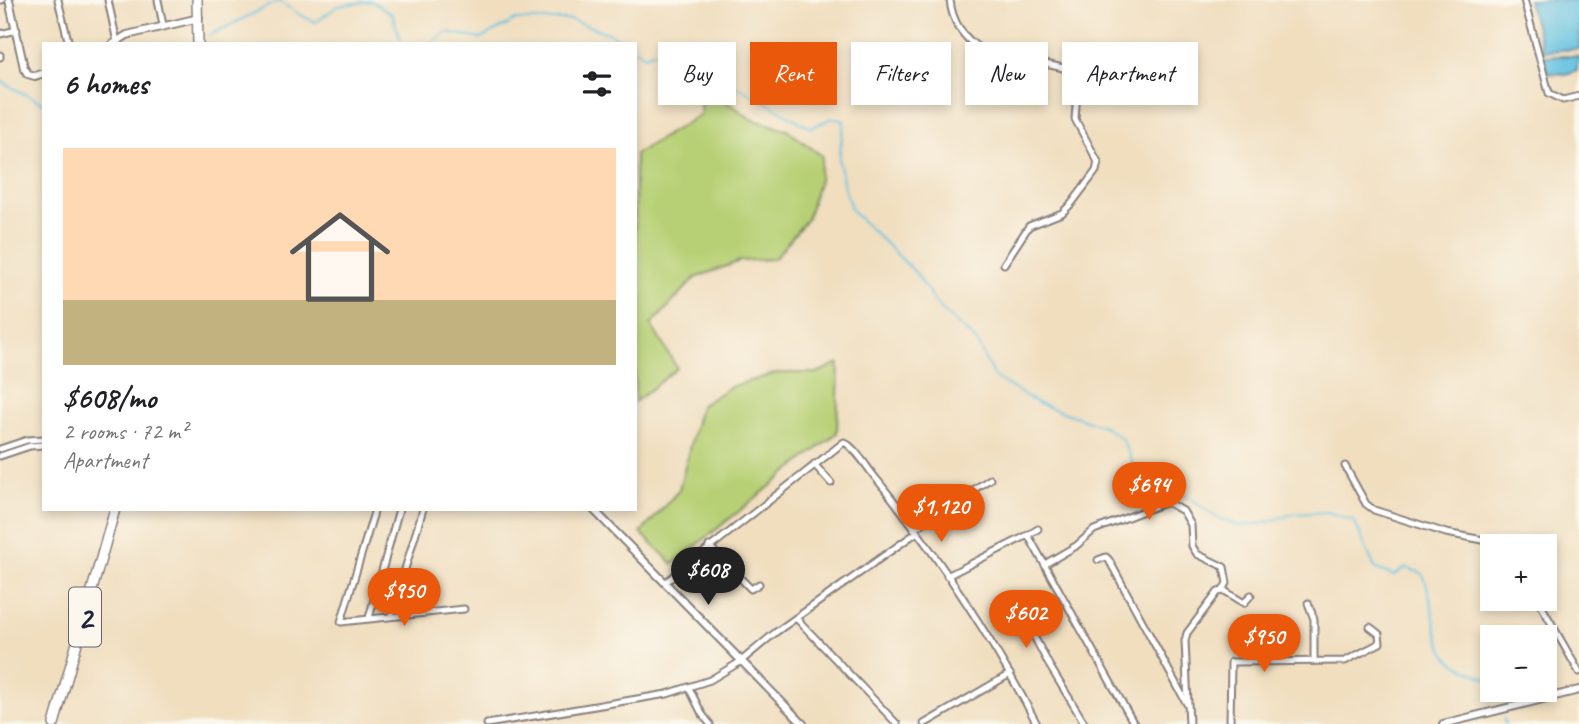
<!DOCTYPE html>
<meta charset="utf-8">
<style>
:root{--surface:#fff;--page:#f6f6f6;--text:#202124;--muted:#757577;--accent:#ea580c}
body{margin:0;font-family:Caveat,sans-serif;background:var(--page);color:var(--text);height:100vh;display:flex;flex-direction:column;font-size:26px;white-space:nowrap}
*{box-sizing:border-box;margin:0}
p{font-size:23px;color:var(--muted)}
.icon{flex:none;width:38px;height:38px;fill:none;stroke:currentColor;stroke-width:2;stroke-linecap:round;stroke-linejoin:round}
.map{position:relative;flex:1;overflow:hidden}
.side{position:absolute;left:42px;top:42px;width:595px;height:469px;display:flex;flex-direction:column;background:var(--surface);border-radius:0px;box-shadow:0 4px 10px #0003}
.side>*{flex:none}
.hud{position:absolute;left:658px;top:42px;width:665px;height:63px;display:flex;gap:14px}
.fabs{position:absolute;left:1480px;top:534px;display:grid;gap:14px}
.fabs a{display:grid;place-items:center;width:77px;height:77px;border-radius:0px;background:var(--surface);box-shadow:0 4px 10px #0003;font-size:35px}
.price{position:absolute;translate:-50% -60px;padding:0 16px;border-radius:24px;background:var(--accent);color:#fff;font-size:23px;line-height:46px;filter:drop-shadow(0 2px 4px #0008)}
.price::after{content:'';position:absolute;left:50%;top:42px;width:21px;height:16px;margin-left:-10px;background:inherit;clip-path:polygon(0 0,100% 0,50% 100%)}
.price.on{background:#222;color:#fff}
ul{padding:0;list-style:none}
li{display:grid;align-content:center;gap:14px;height:371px;padding:0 21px}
li span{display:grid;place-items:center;height:217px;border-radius:0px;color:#555}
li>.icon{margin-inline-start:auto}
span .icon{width:126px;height:126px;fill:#fffc;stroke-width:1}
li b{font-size:30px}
h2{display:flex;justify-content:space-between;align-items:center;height:84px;padding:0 21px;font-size:30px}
.tag{padding:0 24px;border-radius:0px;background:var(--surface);box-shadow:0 4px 10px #0003;font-size:24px;line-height:63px}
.tag.on{background:var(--accent);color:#fff}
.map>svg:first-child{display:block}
.green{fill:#b7d075;stroke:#6c7958;stroke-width:2}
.water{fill:#62c1e0;stroke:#42728e;stroke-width:2}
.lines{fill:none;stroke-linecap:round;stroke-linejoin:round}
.stream{stroke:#62c1e0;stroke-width:2}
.minor-casing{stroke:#89807d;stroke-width:9}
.tertiary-casing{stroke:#89807d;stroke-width:10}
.trunk-casing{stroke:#89807d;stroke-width:12}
.minor{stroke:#fff;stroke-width:5}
.tertiary{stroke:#fff;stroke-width:6}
.trunk{stroke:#fff;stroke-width:9}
.labels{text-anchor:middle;stroke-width:7;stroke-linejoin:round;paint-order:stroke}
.shield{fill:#fbf7ec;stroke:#636270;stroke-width:2}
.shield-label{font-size:33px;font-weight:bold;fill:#22223b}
</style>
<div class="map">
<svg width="1579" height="724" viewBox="0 0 1579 724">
<rect width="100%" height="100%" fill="#fbf7ec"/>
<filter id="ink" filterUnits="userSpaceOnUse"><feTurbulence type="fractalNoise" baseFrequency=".0143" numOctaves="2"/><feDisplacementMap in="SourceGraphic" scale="14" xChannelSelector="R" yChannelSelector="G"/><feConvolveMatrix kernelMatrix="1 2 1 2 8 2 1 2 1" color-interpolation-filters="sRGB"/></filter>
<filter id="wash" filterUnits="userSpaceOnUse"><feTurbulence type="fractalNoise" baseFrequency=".00686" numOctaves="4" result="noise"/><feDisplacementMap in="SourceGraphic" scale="28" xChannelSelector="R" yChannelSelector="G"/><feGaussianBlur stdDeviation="1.57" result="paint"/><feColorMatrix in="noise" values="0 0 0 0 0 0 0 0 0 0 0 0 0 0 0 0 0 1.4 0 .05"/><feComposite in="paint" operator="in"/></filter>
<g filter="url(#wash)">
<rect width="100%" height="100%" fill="#f0debf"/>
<g class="green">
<polygon points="698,88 735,107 751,119 787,130 822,156 819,180 807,219 774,259 740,261 695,278 651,325 677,368 635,402 635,154 701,114"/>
<polygon points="839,363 837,433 673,564 641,533 679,490 700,406 730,387 777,373 817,373"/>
</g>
<g class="water">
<polygon points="1528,0 1579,0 1579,49 1542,51"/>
<polygon points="1543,56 1578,56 1577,70 1566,74 1548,73"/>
</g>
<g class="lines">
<g class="stream">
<polyline points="210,35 279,1 300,15 316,22 338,6 371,1 392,14 402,44"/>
<polyline points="428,44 447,32 481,39 516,20 571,20 611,34 627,44"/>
<path d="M635,49L645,55L673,45L693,59L715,81L743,89L811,128L832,118L844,121L839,159L844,187L852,211L915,272L938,306L976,341L994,377L1037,403L1106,427L1122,439L1138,475L1188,496L1214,516L1239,526L1264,523L1293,514L1328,512L1354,521L1375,568L1394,576L1405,568L1422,573C1435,598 1431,636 1449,658C1456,667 1482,675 1493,683"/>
<polyline points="0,81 44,104"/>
<polyline points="1497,690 1502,700"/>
<polyline points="1504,719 1505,724"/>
</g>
</g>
</g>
<g filter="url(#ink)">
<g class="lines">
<defs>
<g id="minor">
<polyline points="0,0 2,0"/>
<polyline points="58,0 69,44"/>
<polyline points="108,0 117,42"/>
<polyline points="158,0 163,25"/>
<path d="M950,0C952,22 963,38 982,50L1077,71L1078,79L1075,119L1098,162L1096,171L1072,203L1062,213L1029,226L1004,264"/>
<polyline points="1524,0 1549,93 1563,100 1579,96"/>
<polyline points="0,34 17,30"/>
<polyline points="0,55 0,57"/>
<polyline points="0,449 27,440 44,439"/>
<polyline points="0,456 30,446 44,445"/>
<polyline points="814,464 831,483"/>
<polyline points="1345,466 1366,504 1374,510 1446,533 1483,540 1499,546"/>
<polyline points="375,509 341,622 464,609"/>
<polyline points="914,529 990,479"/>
<polyline points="1028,535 1038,529"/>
<polyline points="709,546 751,589 759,584"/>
<polyline points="1098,560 1106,557 1109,560 1187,704"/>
<polyline points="1045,564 1076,546 1094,530 1167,502 1183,511 1191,525 1192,546 1197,554 1224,567 1227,583 1223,590"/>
<polyline points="947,576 1028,535 1134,724"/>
<path d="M666,582L844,442C858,450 868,470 879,482C939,557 993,640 1037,724"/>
<polyline points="1537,598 1579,672"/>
<polyline points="1308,603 1314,619 1314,661"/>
<polyline points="1028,604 1025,614 1026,621 1049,665 1085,724"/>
<polyline points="391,616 423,509"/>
<polyline points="369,618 399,509"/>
<polyline points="796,618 897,724"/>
<polyline points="689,688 702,714 710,724"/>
<polyline points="487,724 667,694 710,680 740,662 776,632 916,533"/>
<polyline points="924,724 1010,674"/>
<polyline points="1189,724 1185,641 1187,633 1218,592 1225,591 1244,603 1251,595"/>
<polyline points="1230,724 1231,662 1345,661 1380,643 1379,634 1370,627"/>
</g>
<g id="tertiary">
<polyline points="9,0 24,68 28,74 35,76 44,73"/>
<polyline points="113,44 127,35 199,18"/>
<polyline points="593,509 803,724"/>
<polyline points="1443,724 1579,690"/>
</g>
<g id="trunk">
<polyline points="197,0 198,44"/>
<polyline points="54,724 115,509"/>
</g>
</defs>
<use href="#minor" class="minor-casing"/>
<use href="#tertiary" class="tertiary-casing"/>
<use href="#trunk" class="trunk-casing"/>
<use href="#minor" class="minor"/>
<use href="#tertiary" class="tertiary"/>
<use href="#trunk" class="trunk"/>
</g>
</g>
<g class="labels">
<rect class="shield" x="69" y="587.5" width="32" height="59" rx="5"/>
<g class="shield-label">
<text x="85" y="629">2</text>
</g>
</g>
</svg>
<div class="fabs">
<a>+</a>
<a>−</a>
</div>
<b class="price" style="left:1149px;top:522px">$694</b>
<b class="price" style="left:941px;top:544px">$1,120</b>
<b class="price on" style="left:708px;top:607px">$608</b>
<b class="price" style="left:404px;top:628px">$950</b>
<b class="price" style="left:1026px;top:650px">$602</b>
<b class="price" style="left:1264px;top:674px">$950</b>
<div class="hud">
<a class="tag">Buy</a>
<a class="tag on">Rent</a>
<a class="tag">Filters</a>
<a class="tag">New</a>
<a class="tag">Apartment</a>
</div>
<section class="side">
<h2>6 homes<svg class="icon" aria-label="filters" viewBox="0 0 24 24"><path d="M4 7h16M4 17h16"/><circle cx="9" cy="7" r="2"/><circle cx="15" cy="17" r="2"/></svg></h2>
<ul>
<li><span style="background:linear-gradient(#ffd9b3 70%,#c2b280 0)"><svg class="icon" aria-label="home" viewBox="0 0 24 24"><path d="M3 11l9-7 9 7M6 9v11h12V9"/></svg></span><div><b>$608/mo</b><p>2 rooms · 72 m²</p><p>Apartment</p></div></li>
</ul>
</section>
</div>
